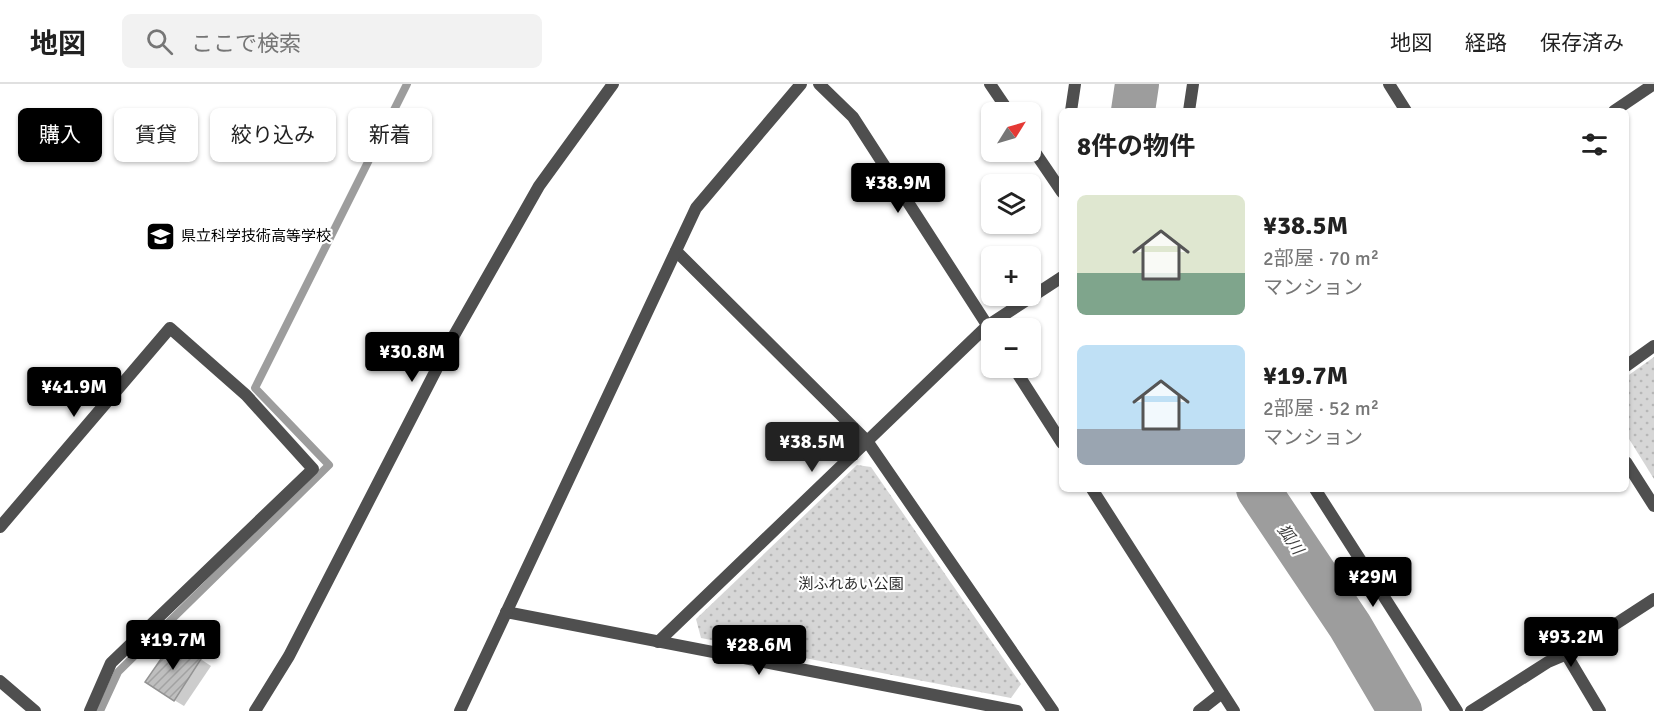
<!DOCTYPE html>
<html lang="ja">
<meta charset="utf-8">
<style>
:root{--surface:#fff;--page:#f2f2f2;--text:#222;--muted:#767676;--line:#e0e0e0;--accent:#000}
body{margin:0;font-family:Signika,"Noto Sans JP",sans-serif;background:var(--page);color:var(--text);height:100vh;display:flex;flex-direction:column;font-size:22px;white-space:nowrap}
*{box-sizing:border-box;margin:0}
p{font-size:20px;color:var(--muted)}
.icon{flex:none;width:33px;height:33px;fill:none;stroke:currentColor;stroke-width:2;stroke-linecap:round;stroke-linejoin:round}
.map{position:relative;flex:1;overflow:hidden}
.panel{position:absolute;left:1059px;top:24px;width:570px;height:384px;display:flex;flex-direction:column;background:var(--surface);border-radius:9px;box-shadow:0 2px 4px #0004}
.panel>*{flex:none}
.guide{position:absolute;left:18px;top:24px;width:570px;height:54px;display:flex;gap:12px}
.needle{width:39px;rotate:53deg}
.fabs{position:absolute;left:981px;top:18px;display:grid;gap:12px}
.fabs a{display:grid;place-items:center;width:60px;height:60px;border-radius:9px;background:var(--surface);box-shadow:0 2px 4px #0004;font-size:30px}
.price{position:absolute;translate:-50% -51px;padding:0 14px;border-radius:6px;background:var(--accent);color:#fff;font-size:20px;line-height:39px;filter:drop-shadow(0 2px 3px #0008)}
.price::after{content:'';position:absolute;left:50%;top:36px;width:18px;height:14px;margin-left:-9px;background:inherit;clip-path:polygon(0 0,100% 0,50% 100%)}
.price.active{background:#222;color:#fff}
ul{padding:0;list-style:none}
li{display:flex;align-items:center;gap:18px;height:150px;padding:0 18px}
li span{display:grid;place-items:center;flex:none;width:168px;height:120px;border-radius:9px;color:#555}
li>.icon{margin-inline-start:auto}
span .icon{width:72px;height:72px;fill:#fffc;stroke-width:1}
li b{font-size:26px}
h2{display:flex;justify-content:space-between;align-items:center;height:72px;padding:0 18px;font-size:26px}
.chip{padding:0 21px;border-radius:9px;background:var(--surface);box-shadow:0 2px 4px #0004;font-size:21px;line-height:54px}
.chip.active{background:var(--accent);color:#fff}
header{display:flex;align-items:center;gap:36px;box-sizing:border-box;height:84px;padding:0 30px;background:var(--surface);border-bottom:2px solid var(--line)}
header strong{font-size:28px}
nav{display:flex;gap:33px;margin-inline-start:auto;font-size:21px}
.search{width:420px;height:54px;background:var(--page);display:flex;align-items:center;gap:15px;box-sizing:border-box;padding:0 21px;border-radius:9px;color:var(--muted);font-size:22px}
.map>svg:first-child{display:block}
.park{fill:url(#park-dots)}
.shadow{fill:#0003}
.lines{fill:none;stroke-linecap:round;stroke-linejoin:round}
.stream{stroke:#9d9d9d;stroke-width:8}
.river{stroke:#9d9d9d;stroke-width:44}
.building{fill:url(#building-hatch);stroke:#939393;stroke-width:1.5}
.minor{stroke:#4f4f4f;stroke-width:12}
.tertiary{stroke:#4f4f4f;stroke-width:12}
.labels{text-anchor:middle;stroke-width:4.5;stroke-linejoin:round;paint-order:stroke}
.poi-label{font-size:15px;fill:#000;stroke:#fff;text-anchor:start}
.park-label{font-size:15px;fill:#2d2d2d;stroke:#fff}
.water-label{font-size:16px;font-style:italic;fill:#3e3e3e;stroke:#fff}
</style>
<header>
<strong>地図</strong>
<div class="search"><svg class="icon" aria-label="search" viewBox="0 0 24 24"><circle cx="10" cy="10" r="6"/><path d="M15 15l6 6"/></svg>ここで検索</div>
<nav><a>地図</a><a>経路</a><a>保存済み</a></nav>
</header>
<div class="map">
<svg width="1654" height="627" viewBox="0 0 1654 627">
<defs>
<pattern id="park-dots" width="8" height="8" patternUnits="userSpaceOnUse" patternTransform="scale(1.5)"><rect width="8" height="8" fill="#d6d6d6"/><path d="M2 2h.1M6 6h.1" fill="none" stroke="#b6b6b6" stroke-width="1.8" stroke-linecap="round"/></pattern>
<pattern id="building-hatch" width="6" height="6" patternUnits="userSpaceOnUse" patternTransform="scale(1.5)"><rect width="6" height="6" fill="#bfbfbf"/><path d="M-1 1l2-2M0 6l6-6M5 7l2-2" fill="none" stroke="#a2a2a2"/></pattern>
</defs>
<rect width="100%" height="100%" fill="#fff"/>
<g class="park">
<polygon points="1654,273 1654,395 1626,350 1626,293"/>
<polygon points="857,381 871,383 1021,600 1011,614 701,554 696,535"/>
</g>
<polygon class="shadow" points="184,564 211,582 184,622 174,616"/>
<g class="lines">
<polyline class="stream" points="100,627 118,588 329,381 255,304 407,0"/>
<g class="river">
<polyline points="1133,27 1137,0"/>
<polyline points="1258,405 1350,542 1400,627"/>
</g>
</g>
<polygon class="building" points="174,556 201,575 174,617 145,598"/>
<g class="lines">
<g class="minor">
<polyline points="819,0 853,33 991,247"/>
<polyline points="990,0 1009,28"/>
<polyline points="1071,27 1075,0"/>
<polyline points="1189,27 1193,0"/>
<polyline points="1614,27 1654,0"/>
<polyline points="1030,61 1062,108"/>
<polyline points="676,167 867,357 1053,627"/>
<polyline points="1626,282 1654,262"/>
<polyline points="1014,284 1062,359"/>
<polyline points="1092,405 1234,627"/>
<polyline points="1315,405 1457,627"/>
<polyline points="0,443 170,244 246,311 313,385 111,579 90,627"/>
<polyline points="506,528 1017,627"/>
<polyline points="658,558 987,242 1062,193"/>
<polyline points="1566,570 1600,627"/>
<polyline points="0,597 35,627"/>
<polyline points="460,627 696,124 801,0"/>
<polyline points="1199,627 1222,609"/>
<polyline points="1471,627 1548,578 1574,567 1654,515"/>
</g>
<g class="tertiary">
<polyline points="1389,0 1406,27"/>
<polyline points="1626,378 1654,422"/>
<polyline points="255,627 289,572 452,255 539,102 613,0"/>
</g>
</g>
<defs>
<symbol id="school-square" viewBox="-11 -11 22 22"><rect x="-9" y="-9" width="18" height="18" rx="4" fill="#000" stroke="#fff"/><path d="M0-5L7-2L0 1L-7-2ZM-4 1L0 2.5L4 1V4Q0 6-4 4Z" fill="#fff"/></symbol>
</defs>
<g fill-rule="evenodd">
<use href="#school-square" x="144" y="136" width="33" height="33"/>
</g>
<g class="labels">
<g class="poi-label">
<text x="181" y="157">県立科学技術高等学校</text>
</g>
<g class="park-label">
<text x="851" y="505">渕ふれあい公園</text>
</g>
<g class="water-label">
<text transform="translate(1291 455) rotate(56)" y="6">狐川</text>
</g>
</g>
</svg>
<div class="fabs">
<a><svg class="needle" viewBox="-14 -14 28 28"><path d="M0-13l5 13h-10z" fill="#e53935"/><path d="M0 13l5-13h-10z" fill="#767676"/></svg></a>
<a><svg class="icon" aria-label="layers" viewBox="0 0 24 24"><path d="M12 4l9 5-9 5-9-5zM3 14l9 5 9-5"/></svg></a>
<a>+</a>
<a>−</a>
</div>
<b class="price" style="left:898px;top:130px">¥38.9M</b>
<b class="price" style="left:412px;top:299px">¥30.8M</b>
<b class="price" style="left:74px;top:334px">¥41.9M</b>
<b class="price active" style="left:812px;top:389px">¥38.5M</b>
<b class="price" style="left:1373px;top:524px">¥29M</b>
<b class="price" style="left:1571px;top:584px">¥93.2M</b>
<b class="price" style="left:173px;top:587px">¥19.7M</b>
<b class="price" style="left:759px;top:592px">¥28.6M</b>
<div class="guide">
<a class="chip active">購入</a>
<a class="chip">賃貸</a>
<a class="chip">絞り込み</a>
<a class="chip">新着</a>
</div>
<section class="panel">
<h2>8件の物件<svg class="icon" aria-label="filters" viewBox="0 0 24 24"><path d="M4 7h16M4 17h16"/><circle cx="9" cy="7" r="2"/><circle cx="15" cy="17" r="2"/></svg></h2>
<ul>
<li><span style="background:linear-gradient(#dfe7d0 65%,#7fa58c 0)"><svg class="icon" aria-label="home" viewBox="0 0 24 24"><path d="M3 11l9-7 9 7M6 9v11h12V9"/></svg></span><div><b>¥38.5M</b><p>2部屋 · 70 m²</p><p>マンション</p></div></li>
<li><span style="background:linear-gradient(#bfe0f5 70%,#9aa5b1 0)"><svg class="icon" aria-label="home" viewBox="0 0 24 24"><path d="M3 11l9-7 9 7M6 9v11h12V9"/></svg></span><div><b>¥19.7M</b><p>2部屋 · 52 m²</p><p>マンション</p></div></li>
</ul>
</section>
</div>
